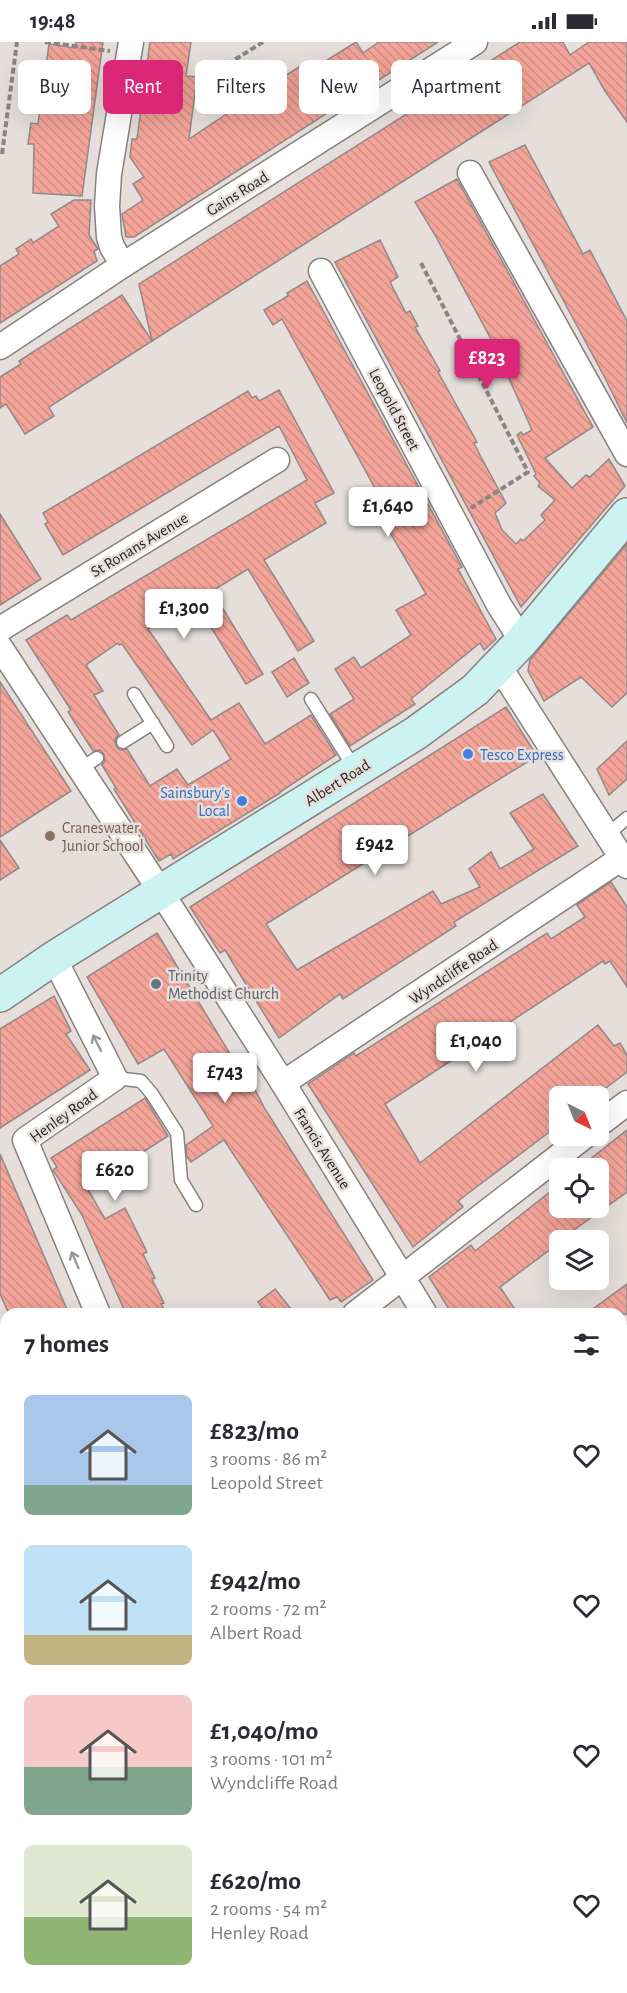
<!DOCTYPE html>
<meta charset="utf-8">
<style>
:root{--surface:#fff;--page:#f2f2f3;--text:#2b2b33;--muted:#7c7c81;--accent:#db2777}
body{margin:0;font-family:"Alegreya Sans",sans-serif;background:var(--page);color:var(--text);height:100vh;display:flex;flex-direction:column;font-size:22px;white-space:nowrap}
*{box-sizing:border-box;margin:0}
p{font-size:20px;color:var(--muted)}
.icon{flex:none;width:33px;height:33px;fill:none;stroke:currentColor;stroke-width:2;stroke-linecap:round;stroke-linejoin:round}
.map{position:relative;flex:1;overflow:hidden}
.details{position:absolute;left:0px;top:1266px;width:627px;height:686px;display:flex;flex-direction:column;background:var(--surface);border-radius:18px 18px 0 0;box-shadow:0 6px 24px #0002}
.details>*{flex:none}
.hud{position:absolute;left:18px;top:18px;width:591px;height:54px;display:flex;gap:12px}
.needle{width:39px;rotate:137deg}
.tools{position:absolute;left:549px;top:1044px;display:grid;gap:12px}
.tools a{display:grid;place-items:center;width:60px;height:60px;border-radius:9px;background:var(--surface);box-shadow:0 6px 24px #0002;font-size:30px}
.price{position:absolute;translate:-50% -51px;padding:0 14px;border-radius:6px;background:#fff;color:#222;font-size:20px;line-height:39px;filter:drop-shadow(0 2px 3px #0008)}
.price::after{content:'';position:absolute;left:50%;top:36px;width:18px;height:14px;margin-left:-9px;background:inherit;clip-path:polygon(0 0,100% 0,50% 100%)}
.price.selected{background:var(--accent);color:#fff}
ul{padding:0;list-style:none}
li{display:flex;align-items:center;gap:18px;height:150px;padding:0 24px}
li span{display:grid;place-items:center;flex:none;width:168px;height:120px;border-radius:9px;color:#555}
li>.icon{margin-inline-start:auto}
span .icon{width:72px;height:72px;fill:#fffc;stroke-width:1}
li b{font-size:26px}
h2{display:flex;justify-content:space-between;align-items:center;height:72px;padding:0 24px;font-size:26px}
.pill{padding:0 21px;border-radius:9px;background:var(--surface);box-shadow:0 6px 24px #0002;font-size:21px;line-height:54px}
.pill.selected{background:var(--accent);color:#fff}
.status{display:flex;justify-content:space-between;align-items:center;height:42px;padding:0 30px;background:var(--surface);direction:ltr}
.status svg{height:16px;fill:currentColor}
.map>svg:first-child{display:block}
.building{fill:url(#building-back-hatch);stroke:#918988;stroke-width:1.5;fill-rule:evenodd}
.lines{fill:none;stroke-linecap:round;stroke-linejoin:round}
.lane-casing{stroke:#87807d;stroke-width:15}
.street-casing{stroke:#87807d;stroke-width:27}
.secondary-casing{stroke:#87807d;stroke-width:36}
.path{stroke:#8a8583;stroke-width:4;stroke-dasharray:6 3;stroke-linecap:butt}
.lane{stroke:#fff;stroke-width:12}
.street{stroke:#fff;stroke-width:24}
.secondary{stroke:#cdf2f2;stroke-width:33}
.oneway{stroke:#9c9a9a}
.shop-dot{fill:#3f7fe0;stroke:#e5dedb;stroke-width:2}
.education-dot{fill:#8d6e63;stroke:#e5dedb;stroke-width:2}
.worship-dot{fill:#6b7280;stroke:#e5dedb;stroke-width:2}
.labels{text-anchor:middle;stroke-width:5;stroke-linejoin:round;paint-order:stroke}
.street-label{font-size:16px;fill:#221f1e;stroke:#e5dedb}
.shop-label{font-size:16px;fill:#366cbe;stroke:#e5dedb;text-anchor:start}
.education-label{font-size:16px;fill:#785e54;stroke:#e5dedb;text-anchor:start}
.worship-label{font-size:16px;fill:#5b616d;stroke:#e5dedb;text-anchor:start}
</style>
<div class="status"><b>19:48</b><svg viewBox="0 0 49 12"><path d="M0 12V9h3v3zM5 12V6h3v6zM10 12V3h3v9zM15 12V0h3v12zM26 1h20v11H26zM47 4h2v5h-2z"/></svg></div>
<div class="map">
<svg width="627" height="1951" viewBox="0 0 627 1951">
<defs>
<pattern id="building-back-hatch" width="6" height="6" patternUnits="userSpaceOnUse" patternTransform="scale(1.5)"><rect width="6" height="6" fill="#f4a499"/><path d="M-1 5l2 2M0 0l6 6M5-1l2 2" fill="none" stroke="#d18d83"/></pattern>
</defs>
<rect width="100%" height="100%" fill="#e5dedb"/>
<g class="building">
<polygon points="76,0 103,0 82,154 33,151 34,102 28,102 31,81 38,82 49,2 75,6"/>
<polygon points="150,0 191,0 186,34 197,35 189,97 240,63 245,71 273,53 268,45 308,19 313,27 356,0 363,11 379,0 438,0 134,195 126,195 122,172 143,158 133,142 144,135 130,115 132,97 137,97"/>
<polygon points="520,0 563,0 570,13 589,0 627,0 627,80 605,49 589,21 152,299 139,242"/>
<polygon points="525,103 583,212 590,208 627,279 627,381 605,336 489,120"/>
<polygon points="457,137 593,385 545,416 572,446 586,433 590,435 609,417 625,444 521,565 335,220 380,198 398,235 390,240 406,271 410,269 418,284 415,285 440,329 438,330 477,400 474,401 481,415 506,461 495,471 502,488 516,502 521,497 523,499 545,478 541,473 555,458 538,444 540,441 534,434 536,432 517,393 521,390 523,393 532,388 493,301 435,193 415,160"/>
<polygon points="74,158 91,158 89,193 98,207 94,209 97,219 0,281 0,224 19,212 16,207 31,197 33,201 59,184 51,172"/>
<polygon points="307,239 462,525 458,527 496,597 484,608 480,601 411,657 415,662 350,704 330,672 354,657 335,627 354,615 361,626 411,593 396,568 426,552 374,463 382,459 282,277 273,283 264,268 288,254 287,251"/>
<polygon points="122,253 152,299 49,365 54,374 25,392 6,362 0,366 0,335 21,322 19,319"/>
<path d="M279,348L334,451L315,461L326,481L264,518L314,599L298,609L248,527L212,549L263,632L246,642L195,559L148,587L211,678L239,661L265,702L311,673L336,713L280,750V751L173,817L171,812L159,819L114,747L116,746L102,723L105,719L104,712L100,708L93,709L68,670L71,668L26,598L67,573L71,578L307,438L279,384L63,513L45,482L48,480L43,471L248,349L252,356L256,354L259,359ZM118,601L119,603L122,602L192,703L213,688L231,717L188,743L177,727L150,744L127,707L120,708L116,704L115,697L119,693L94,653L103,649L86,623Z"/>
<polygon points="0,472 41,537 0,563"/>
<polygon points="627,502 627,651 612,665 581,635 544,659 528,629 530,618"/>
<polygon points="294,616 309,641 287,655 272,630"/>
<polygon points="0,640 71,749 0,795"/>
<polygon points="506,665 537,714 266,882 297,928 433,849 441,862 480,845 469,827 491,810 500,827 534,807 510,771 543,752 578,804 454,880 456,884 343,957 340,952 279,996 225,908 220,911 190,865"/>
<polygon points="627,699 627,737 609,753 597,727"/>
<polygon points="0,798 19,826 0,838"/>
<polygon points="611,840 627,865 627,945 610,919 605,922 603,919 385,1062 420,1121 598,983 614,1004 620,1001 627,1013 627,1030 595,1054 560,1054 560,1082 458,1159 463,1165 413,1205 308,1042 354,1011 356,1014 547,891 551,897 585,875 577,863"/>
<polygon points="157,891 250,1045 253,1044 265,1067 373,1238 341,1260 337,1255 330,1258 224,1098 191,1120 187,1115 186,1103 213,1084 164,1007 138,1022 87,935"/>
<polygon points="54,954 71,989 66,992 90,1028 0,1086 0,987"/>
<polygon points="145,1056 168,1094 87,1146 105,1177 125,1166 147,1210 143,1212 155,1236 152,1237 164,1261 161,1262 167,1272 126,1272 82,1173 53,1128 57,1125 51,1116"/>
<polygon points="627,1088 627,1150 560,1198 560,1200 500,1245 518,1272 452,1272 429,1235 471,1203 475,1209 560,1142 560,1166 598,1166 598,1126 579,1126"/>
<polygon points="0,1112 69,1272 9,1272 0,1252"/>
<polygon points="627,1242 627,1272 586,1272"/>
<polygon points="275,1247 295,1272 267,1272 258,1260"/>
</g>
<g class="lines">
<defs>
<g id="lane">
<polyline points="134,652 167,704"/>
<polyline points="311,657 355,727"/>
<polyline points="123,700 153,681"/>
<polyline points="80,727 97,716"/>
<polyline points="607,793 627,776"/>
<polyline points="115,1036 141,1039 152,1052 177,1091 181,1138 196,1163"/>
<polyline points="0,1452 6,1465"/>
<polyline points="621,1689 627,1685"/>
</g>
<g id="street">
<polyline points="470,131 627,412"/>
<polyline points="123,223 112,205 109,195 107,164 109,132 131,0"/>
<polyline points="321,229 499,563 522,599"/>
<polyline points="0,305 123,223 475,0"/>
<polyline points="0,587 277,418"/>
<polyline points="0,605 161,850 283,1041 425,1272"/>
<polyline points="499,624 627,824"/>
<polyline points="54,916 115,1036 25,1098 98,1272"/>
<polyline points="283,1041 622,816"/>
<polyline points="598,1083 627,1061"/>
<polyline points="355,1272 585,1094"/>
<polyline points="621,1327 627,1323"/>
<polyline points="621,1582 627,1592"/>
<polyline points="0,1692 6,1703"/>
<polyline points="621,1810 627,1807"/>
<polyline points="136,1946 139,1951"/>
<polyline points="252,1946 255,1951"/>
<polyline points="432,1946 435,1951"/>
<polyline points="616,1946 619,1951"/>
</g>
<polyline id="secondary" points="0,953 54,916 416,691 475,648 522,599 627,473"/>
</defs>
<use href="#lane" class="lane-casing"/>
<use href="#street" class="street-casing"/>
<use href="#secondary" class="secondary-casing"/>
<g class="path">
<polyline points="45,0 110,9"/>
<polyline points="220,27 263,0"/>
<polyline points="2,112 17,0"/>
<polyline points="421,221 528,430 471,466"/>
</g>
<use href="#lane" class="lane"/>
<use href="#street" class="street"/>
<use href="#secondary" class="secondary"/>
</g>
<defs><path id="oneway-shaft" d="M-6 0H5M1.5-3L5.5 0L1.5 3" fill="none" stroke-width="1.6" stroke-linecap="round" stroke-linejoin="round" transform="scale(1.5)"/></defs>
<g class="oneway">
<use href="#oneway-shaft" transform="translate(97 1001) rotate(-117)"/>
<use href="#oneway-shaft" transform="translate(75 1218) rotate(-113)"/>
</g>
<g class="shop-dot">
<circle cx="468" cy="712" r="6"/>
<circle cx="242" cy="759" r="6"/>
</g>
<circle class="education-dot" cx="50" cy="794" r="6"/>
<circle class="worship-dot" cx="156" cy="942" r="6"/>
<g class="labels">
<g class="street-label">
<text transform="translate(237 151) rotate(-32)" y="6">Gains Road</text>
<text transform="translate(395 367) rotate(62)" y="6">Leopold Street</text>
<text transform="translate(139 502) rotate(-31)" y="6">St Ronans Avenue</text>
<text transform="translate(337 740) rotate(-32)" y="6">Albert Road</text>
<text transform="translate(453 929) rotate(-34)" y="6">Wyndcliffe Road</text>
<text transform="translate(63 1073) rotate(-36)" y="6">Henley Road</text>
<text transform="translate(323 1106) rotate(58)" y="6">Francis Avenue</text>
</g>
<g class="shop-label">
<text x="480" y="718">Tesco Express</text>
<text x="230" y="756" text-anchor="end">Sainsbury's<tspan x="230" dy="18">Local</tspan></text>
</g>
<g class="education-label">
<text x="62" y="791">Craneswater<tspan x="62" dy="18">Junior School</tspan></text>
</g>
<g class="worship-label">
<text x="168" y="939">Trinity<tspan x="168" dy="18">Methodist Church</tspan></text>
</g>
</g>
</svg>
<div class="tools">
<a><svg class="needle" viewBox="-14 -14 28 28"><path d="M0-13l5 13h-10z" fill="#e53935"/><path d="M0 13l5-13h-10z" fill="#7c7c81"/></svg></a>
<a><svg class="icon" aria-label="locate" viewBox="0 0 24 24"><circle cx="12" cy="12" r="6"/><path d="M12 2v4M12 18v4M2 12h4M18 12h4"/></svg></a>
<a><svg class="icon" aria-label="layers" viewBox="0 0 24 24"><path d="M12 4l9 5-9 5-9-5zM3 14l9 5 9-5"/></svg></a>
</div>
<b class="price selected" style="left:487px;top:348px">£823</b>
<b class="price" style="left:388px;top:496px">£1,640</b>
<b class="price" style="left:184px;top:598px">£1,300</b>
<b class="price" style="left:375px;top:834px">£942</b>
<b class="price" style="left:476px;top:1031px">£1,040</b>
<b class="price" style="left:225px;top:1062px">£743</b>
<b class="price" style="left:115px;top:1160px">£620</b>
<div class="hud">
<a class="pill">Buy</a>
<a class="pill selected">Rent</a>
<a class="pill">Filters</a>
<a class="pill">New</a>
<a class="pill">Apartment</a>
</div>
<section class="details">
<h2>7 homes<svg class="icon" aria-label="filters" viewBox="0 0 24 24"><path d="M4 7h16M4 17h16"/><circle cx="9" cy="7" r="2"/><circle cx="15" cy="17" r="2"/></svg></h2>
<ul>
<li><span style="background:linear-gradient(#a9c7e8 75%,#7fa58c 0)"><svg class="icon" aria-label="home" viewBox="0 0 24 24"><path d="M3 11l9-7 9 7M6 9v11h12V9"/></svg></span><div><b>£823/mo</b><p>3 rooms · 86 m²</p><p>Leopold Street</p></div><svg class="icon" aria-label="heart" viewBox="0 0 24 24"><path d="M12 20l-8-8c-3-5 5-10 8-4 3-6 11-1 8 4z"/></svg></li>
<li><span style="background:linear-gradient(#bfe0f5 75%,#c2b280 0)"><svg class="icon" aria-label="home" viewBox="0 0 24 24"><path d="M3 11l9-7 9 7M6 9v11h12V9"/></svg></span><div><b>£942/mo</b><p>2 rooms · 72 m²</p><p>Albert Road</p></div><svg class="icon" aria-label="heart" viewBox="0 0 24 24"><path d="M12 20l-8-8c-3-5 5-10 8-4 3-6 11-1 8 4z"/></svg></li>
<li><span style="background:linear-gradient(#f6c9c9 60%,#7fa58c 0)"><svg class="icon" aria-label="home" viewBox="0 0 24 24"><path d="M3 11l9-7 9 7M6 9v11h12V9"/></svg></span><div><b>£1,040/mo</b><p>3 rooms · 101 m²</p><p>Wyndcliffe Road</p></div><svg class="icon" aria-label="heart" viewBox="0 0 24 24"><path d="M12 20l-8-8c-3-5 5-10 8-4 3-6 11-1 8 4z"/></svg></li>
<li><span style="background:linear-gradient(#dfe7d0 60%,#8fb573 0)"><svg class="icon" aria-label="home" viewBox="0 0 24 24"><path d="M3 11l9-7 9 7M6 9v11h12V9"/></svg></span><div><b>£620/mo</b><p>2 rooms · 54 m²</p><p>Henley Road</p></div><svg class="icon" aria-label="heart" viewBox="0 0 24 24"><path d="M12 20l-8-8c-3-5 5-10 8-4 3-6 11-1 8 4z"/></svg></li>
</ul>
</section>
</div>
